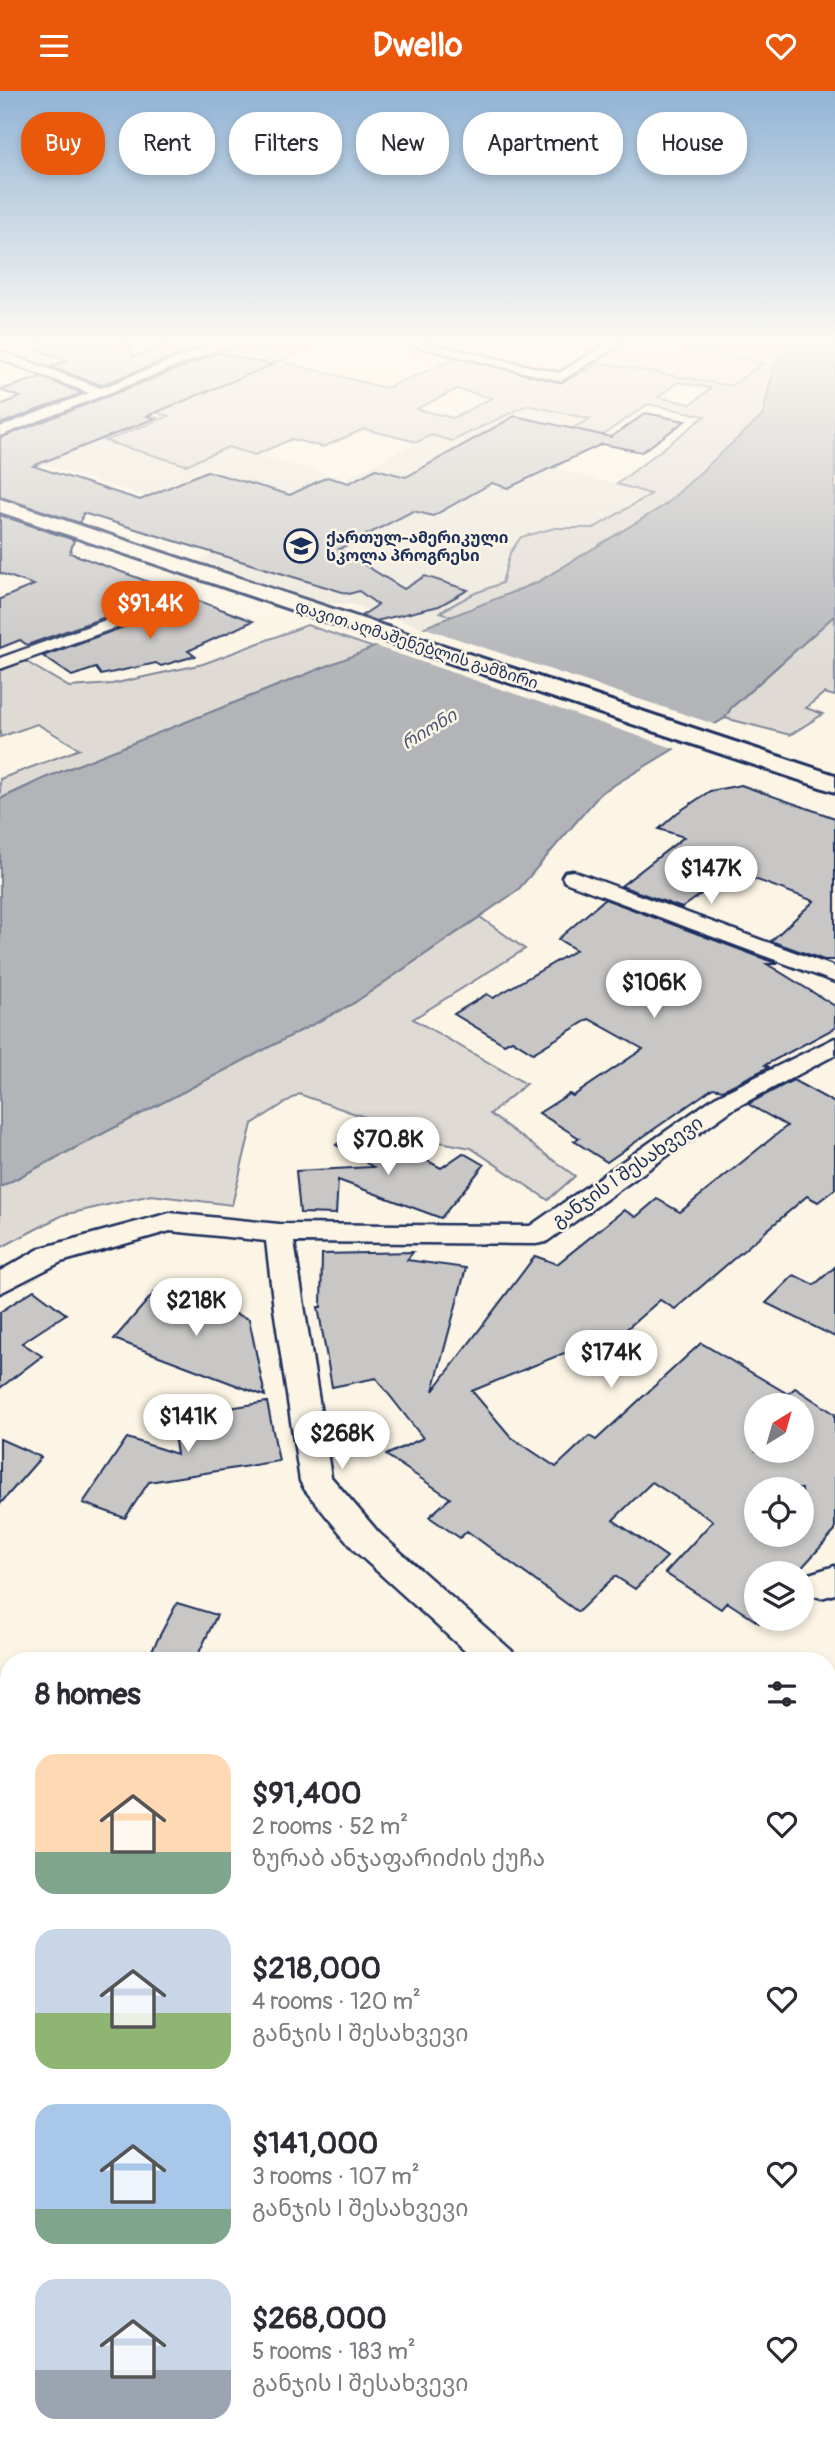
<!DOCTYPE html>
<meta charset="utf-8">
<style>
:root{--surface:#fff;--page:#f7f7f7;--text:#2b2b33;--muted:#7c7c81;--accent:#ea580c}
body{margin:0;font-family:Pangolin,"Noto Sans Georgian",sans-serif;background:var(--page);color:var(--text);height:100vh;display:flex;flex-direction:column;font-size:26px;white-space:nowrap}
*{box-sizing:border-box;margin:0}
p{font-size:23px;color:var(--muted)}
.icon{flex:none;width:38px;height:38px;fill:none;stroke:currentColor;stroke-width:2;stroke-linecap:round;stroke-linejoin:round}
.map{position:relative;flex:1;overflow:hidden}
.side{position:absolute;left:0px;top:1561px;width:836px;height:798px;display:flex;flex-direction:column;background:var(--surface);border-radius:28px 28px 0 0;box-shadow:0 4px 10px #0003}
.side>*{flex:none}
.guide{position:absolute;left:21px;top:21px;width:794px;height:63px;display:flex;gap:14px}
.needle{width:46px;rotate:37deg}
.controls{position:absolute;left:744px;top:1302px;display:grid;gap:14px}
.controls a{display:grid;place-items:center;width:70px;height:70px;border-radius:50%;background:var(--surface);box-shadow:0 4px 10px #0003;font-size:35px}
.price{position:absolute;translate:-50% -60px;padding:0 16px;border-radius:24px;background:#fff;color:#222;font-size:23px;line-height:46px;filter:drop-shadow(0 2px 4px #0008)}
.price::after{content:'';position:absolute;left:50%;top:42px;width:21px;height:16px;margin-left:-10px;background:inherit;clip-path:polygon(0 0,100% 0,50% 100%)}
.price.selected{background:var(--accent);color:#fff}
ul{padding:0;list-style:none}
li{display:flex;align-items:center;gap:21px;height:175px;padding:0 35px}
li span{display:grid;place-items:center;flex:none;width:196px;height:140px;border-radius:21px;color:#555}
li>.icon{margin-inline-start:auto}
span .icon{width:84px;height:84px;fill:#fffc;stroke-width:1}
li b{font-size:30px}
h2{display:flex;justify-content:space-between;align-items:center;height:84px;padding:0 35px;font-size:30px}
.tag{padding:0 24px;border-radius:28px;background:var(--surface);box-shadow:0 4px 10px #0003;font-size:24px;line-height:63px}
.tag.selected{background:var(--accent);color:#fff}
header{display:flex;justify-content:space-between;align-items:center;height:91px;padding:0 35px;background:var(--accent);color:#fff;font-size:32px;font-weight:700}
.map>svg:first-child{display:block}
.built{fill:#ece7dc}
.green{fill:#dfdbd4;stroke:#7d8599;stroke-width:2;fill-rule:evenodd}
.water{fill:#b2b4b8;stroke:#767f94;stroke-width:2}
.pier{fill:#fcf5e5}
.building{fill:#c8c7c6;stroke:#1b2f5e;stroke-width:2;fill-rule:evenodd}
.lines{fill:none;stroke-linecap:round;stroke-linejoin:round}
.minor-casing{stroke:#1b2f5e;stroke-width:5}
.secondary-casing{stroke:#1b2f5e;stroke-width:6}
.minor{fill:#fcf5e5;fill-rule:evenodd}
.secondary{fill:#fcf5e5;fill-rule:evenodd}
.labels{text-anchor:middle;stroke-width:5;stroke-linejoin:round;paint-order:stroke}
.far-poi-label{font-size:16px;font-weight:bold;fill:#1b2f5e;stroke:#fcf5e5;text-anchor:start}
.far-street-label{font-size:16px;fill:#1b2f5e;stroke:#fcf5e5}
.far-water-label{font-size:18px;font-style:italic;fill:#485779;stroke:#fcf5e5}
.street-label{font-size:19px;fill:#1b2f5e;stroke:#fcf5e5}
</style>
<header><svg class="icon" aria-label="menu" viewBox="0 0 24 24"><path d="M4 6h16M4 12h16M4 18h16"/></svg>Dwello<svg class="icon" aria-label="heart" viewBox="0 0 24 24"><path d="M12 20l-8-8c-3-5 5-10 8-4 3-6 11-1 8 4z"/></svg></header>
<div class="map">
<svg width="835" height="2359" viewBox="0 0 835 2359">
<rect width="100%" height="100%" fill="#fcf5e5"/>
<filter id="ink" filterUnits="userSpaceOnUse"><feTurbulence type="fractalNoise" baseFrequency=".0143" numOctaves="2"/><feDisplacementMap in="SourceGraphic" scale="14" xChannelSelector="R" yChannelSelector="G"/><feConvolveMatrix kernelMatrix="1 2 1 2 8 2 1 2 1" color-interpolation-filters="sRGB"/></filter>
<g filter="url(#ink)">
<g class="built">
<polygon points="39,252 106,252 148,279 96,298 4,263"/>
<polygon points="344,252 402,252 460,266 438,275"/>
<polygon points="625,252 652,252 764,272 731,295 601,272"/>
<polygon points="107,307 170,325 106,350 186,374 228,356 345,388 431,344 452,350 527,314 591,328 517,368 652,402 594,437 555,437 510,462 502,492 473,503 441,521 452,526 425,537 348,512 326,513 199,469 259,441 0,360"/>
</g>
<g class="green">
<path d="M247,252H323L279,270L386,297L460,266L566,289L601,272L731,295L763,272L652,252L700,256L685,252H714L709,257L713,258L721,252H792L775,272L763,324L665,414L538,491L452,526L440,521L473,503L502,492L510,462L521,446L555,437H594L651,403L617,393L705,325L648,313L555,377L516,367L590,328L527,314L452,350L431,344L417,351L364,338L323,356L292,348L255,364L228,356L186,374L105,350L169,325L107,307ZM252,258L275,264L264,269L276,272L163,318L126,307ZM678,291L710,297V298L691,313L658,306ZM457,298L492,307L453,327L416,318Z"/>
<polygon points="835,524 835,605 824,602 806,617 823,623 790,644 725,627 731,617"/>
<polygon points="307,534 374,557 45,687 0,708 0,688 80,658 37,633 0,646 0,572 18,566 69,596 112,593 203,573"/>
<polygon points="480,826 525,858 413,928 526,993 490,1023 575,1085 548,1109 471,1057 430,1049 299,1003 252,1033 232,1114 151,1104 63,1124 0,1157 0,1096 354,912"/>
</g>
<polygon class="water" points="792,252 835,252 835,524 731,617 725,627 601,702 517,800 354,912 0,1096 0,708 45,687 538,491 665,414 763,324 775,272"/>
<polygon class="pier" points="419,535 720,635 679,659 372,554"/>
<g class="building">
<polygon points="38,252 131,252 133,266 169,252 197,257 101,294 51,276 67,269 37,259"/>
<polygon points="218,262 272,274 147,325 156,327 33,375 140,409 207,380 290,404 327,386 349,392 376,378 406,386 515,325 611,346 646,322 685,330 642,361 602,353 508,397 492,392 433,425 413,420 339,458 404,498 425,485 468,499 439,515 376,530 361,525 378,514 359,500 349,503 83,422 80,432 0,406 0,347"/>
<polygon points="41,286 82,302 0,333 0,314 20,306 0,299"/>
<polygon points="0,424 74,449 70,462 176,501 27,554 20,549 0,557 0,508 34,494 0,482"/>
<polygon points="191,507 253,530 188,560 195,565 161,575 156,572 101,584 96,577 72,585 43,565 188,513"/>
<polygon points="741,694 835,727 835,869 824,869 771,850 814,810 733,780 682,817 621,795 684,746 659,738 677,722 710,700"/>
<polygon points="605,808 778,873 767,873 835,915 835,937 765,974 769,976 723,999 713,997 607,1071 574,1050 579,1047 539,1022 569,1003 573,1005 643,958 589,928 533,962 512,949 504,953 454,923 487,903 493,907 576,859 558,848"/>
<path d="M793,989L835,1012V1098L818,1111L807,1105L675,1218L660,1209L584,1275L564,1262L472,1300L511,1346L556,1376L589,1345L596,1349L701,1252L788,1303L795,1297L835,1323V1440L797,1482H756V1528H763L759,1532L727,1511L721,1518L665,1482L713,1430L652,1391L613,1429L667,1466L635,1498L615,1485L578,1521L467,1440L460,1447L429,1426L450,1407L386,1364L423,1347L376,1287L332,1296L318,1216H321L322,1163L413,1161L407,1169L466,1177L433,1300L535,1165L557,1173L624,1119L636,1126L657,1108L680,1121L787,1035L748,1013ZM756,1314H802V1360H756ZM756,1398H802V1444H756Z"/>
<polygon points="361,1035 441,1077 463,1062 484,1074 441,1127 338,1089 336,1123 300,1122 296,1080 373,1076 336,1054"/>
<polygon points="835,1176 835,1246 766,1212 794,1184 814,1194"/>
<polygon points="160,1195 249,1228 265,1305 114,1248"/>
<polygon points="34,1199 66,1223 22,1252 42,1265 0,1297 0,1221"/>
<polygon points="267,1311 279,1370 149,1391 125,1427 83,1412 127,1347 177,1363 171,1326"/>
<polygon points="0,1348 41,1366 0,1413"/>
<polygon points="177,1512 217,1524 195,1570 174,1570 150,1563"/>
</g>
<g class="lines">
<defs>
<g id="minor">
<polygon points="217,252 235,252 0,345 0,336 89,302 0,268 0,260 101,297"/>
<polygon points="403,252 428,252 559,282 608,252 623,252 561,290"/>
<polygon points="181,502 187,503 189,507 187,511 0,578 0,567"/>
<polygon points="573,780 835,876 835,891 565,791 562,786 565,781"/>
<polygon points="835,947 835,964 733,1018 546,1151 536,1153 294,1151 331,1386 379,1442 512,1560 517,1570 476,1570 355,1460 305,1399 300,1390 274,1218 266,1150 170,1140 61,1171 0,1202 0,1180 41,1157 170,1122 279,1133 530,1135 715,1006"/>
<polygon points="835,1475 835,1503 821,1507 809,1503 804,1493 809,1483"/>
<polygon points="828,1806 835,1808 835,1846 828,1844"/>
</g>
<polygon id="secondary" points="0,408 835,684 835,701 0,421"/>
</defs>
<use href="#minor" class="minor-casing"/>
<use href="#secondary" class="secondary-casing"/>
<use href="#minor" class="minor"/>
<use href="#secondary" class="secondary"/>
</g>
</g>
<linearGradient id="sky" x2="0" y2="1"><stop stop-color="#92b4d5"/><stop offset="0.43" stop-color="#fefaf3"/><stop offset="1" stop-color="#fefaf3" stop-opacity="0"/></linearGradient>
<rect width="835" height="583" fill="url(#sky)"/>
<defs>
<symbol id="school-ring" viewBox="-11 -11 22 22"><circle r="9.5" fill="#fcf5e5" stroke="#1b2f5e" stroke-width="1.5"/><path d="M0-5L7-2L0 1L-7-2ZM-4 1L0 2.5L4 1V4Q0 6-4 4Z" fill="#1b2f5e"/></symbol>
</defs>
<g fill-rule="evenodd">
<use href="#school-ring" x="282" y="436" width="38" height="38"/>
</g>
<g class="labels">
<g class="far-poi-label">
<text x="326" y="452">ქართულ-ამერიკული<tspan x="326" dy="18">სკოლა პროგრესი</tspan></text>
</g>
<g class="far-street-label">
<text transform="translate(417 553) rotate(18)" y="6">დავით აღმაშენებლის გამზირი</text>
</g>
<g class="far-water-label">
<text transform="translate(429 638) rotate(-31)" y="6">რიონი</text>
</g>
<g class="street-label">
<text transform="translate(627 1080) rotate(-35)" y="7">განჯის I შესახვევი</text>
</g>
</g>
</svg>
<div class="controls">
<a><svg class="needle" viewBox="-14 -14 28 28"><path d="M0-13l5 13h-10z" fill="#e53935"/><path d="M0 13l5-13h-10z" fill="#7c7c81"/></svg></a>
<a><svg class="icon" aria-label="locate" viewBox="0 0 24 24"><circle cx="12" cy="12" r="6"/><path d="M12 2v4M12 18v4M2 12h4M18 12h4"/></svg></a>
<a><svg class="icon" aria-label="layers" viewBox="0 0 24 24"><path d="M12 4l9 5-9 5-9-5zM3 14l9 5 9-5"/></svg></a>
</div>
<b class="price selected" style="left:150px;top:550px">$91.4K</b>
<b class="price" style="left:711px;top:815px">$147K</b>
<b class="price" style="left:654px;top:929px">$106K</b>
<b class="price" style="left:388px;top:1086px">$70.8K</b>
<b class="price" style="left:196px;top:1247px">$218K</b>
<b class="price" style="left:611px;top:1299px">$174K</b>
<b class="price" style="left:188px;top:1363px">$141K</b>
<b class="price" style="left:342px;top:1380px">$268K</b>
<div class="guide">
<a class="tag selected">Buy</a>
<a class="tag">Rent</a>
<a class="tag">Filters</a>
<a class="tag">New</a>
<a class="tag">Apartment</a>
<a class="tag">House</a>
</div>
<section class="side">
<h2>8 homes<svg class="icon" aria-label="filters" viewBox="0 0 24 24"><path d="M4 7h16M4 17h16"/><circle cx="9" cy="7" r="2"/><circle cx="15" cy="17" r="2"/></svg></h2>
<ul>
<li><span style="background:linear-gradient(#ffd9b3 70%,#7fa58c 0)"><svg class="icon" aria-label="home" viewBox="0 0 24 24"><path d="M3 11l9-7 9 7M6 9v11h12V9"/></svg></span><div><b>$91,400</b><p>2 rooms · 52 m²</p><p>ზურაბ ანჯაფარიძის ქუჩა</p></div><svg class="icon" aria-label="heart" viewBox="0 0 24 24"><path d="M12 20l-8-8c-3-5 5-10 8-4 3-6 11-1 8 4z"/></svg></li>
<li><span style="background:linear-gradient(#c9d6e8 60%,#8fb573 0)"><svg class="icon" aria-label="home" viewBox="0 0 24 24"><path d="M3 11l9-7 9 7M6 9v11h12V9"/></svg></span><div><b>$218,000</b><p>4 rooms · 120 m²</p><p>განჯის I შესახვევი</p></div><svg class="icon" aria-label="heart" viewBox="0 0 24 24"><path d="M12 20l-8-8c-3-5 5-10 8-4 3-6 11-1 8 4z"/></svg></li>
<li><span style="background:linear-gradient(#a9c7e8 75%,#7fa58c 0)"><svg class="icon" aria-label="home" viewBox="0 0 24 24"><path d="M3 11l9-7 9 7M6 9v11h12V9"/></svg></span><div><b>$141,000</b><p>3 rooms · 107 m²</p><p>განჯის I შესახვევი</p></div><svg class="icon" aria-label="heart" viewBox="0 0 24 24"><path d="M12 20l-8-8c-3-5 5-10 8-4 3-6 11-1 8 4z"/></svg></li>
<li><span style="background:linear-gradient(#c9d6e8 65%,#9aa5b1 0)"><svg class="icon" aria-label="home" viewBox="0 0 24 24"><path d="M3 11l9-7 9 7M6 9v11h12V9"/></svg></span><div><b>$268,000</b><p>5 rooms · 183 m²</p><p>განჯის I შესახვევი</p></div><svg class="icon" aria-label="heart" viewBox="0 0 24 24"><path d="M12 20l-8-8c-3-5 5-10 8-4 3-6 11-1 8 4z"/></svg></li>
</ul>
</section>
</div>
